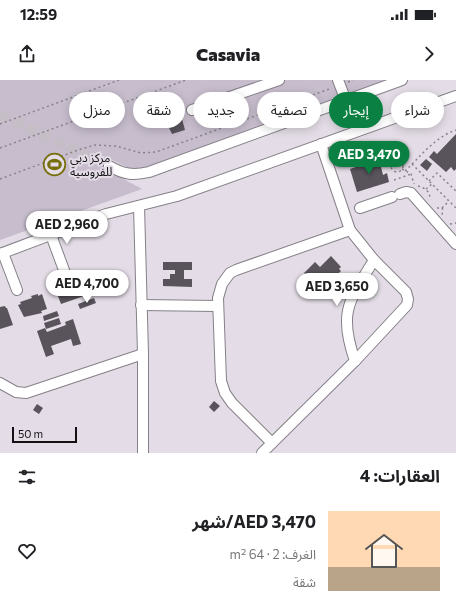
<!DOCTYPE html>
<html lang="ar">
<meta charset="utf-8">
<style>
:root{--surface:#fff;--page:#f6f6f6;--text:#202124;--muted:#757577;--line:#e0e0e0;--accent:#0b8043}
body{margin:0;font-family:Commissioner,"Noto Sans Arabic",sans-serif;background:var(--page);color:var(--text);direction:rtl;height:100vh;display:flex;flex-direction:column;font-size:15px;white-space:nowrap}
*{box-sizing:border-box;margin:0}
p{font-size:13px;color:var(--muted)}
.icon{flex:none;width:22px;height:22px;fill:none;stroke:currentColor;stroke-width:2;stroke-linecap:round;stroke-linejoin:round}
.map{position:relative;height:373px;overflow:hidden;direction:ltr}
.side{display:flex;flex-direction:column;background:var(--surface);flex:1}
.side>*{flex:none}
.top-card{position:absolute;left:12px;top:12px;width:432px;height:36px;direction:rtl;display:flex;gap:8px}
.scale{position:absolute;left:12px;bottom:10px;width:65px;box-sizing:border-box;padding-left:4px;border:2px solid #131114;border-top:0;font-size:11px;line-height:14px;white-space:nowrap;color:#131114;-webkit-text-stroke:3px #e4dde7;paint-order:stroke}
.price{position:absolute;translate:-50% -34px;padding:0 9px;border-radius:14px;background:#fff;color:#222;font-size:13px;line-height:26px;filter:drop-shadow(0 1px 2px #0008)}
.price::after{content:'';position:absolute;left:50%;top:24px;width:12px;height:9px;margin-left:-6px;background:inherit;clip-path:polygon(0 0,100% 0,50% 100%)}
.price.on{background:var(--accent);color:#fff}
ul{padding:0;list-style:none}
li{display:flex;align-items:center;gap:12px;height:100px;padding:0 16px}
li+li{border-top:1px solid var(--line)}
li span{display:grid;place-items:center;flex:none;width:112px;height:80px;border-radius:0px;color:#555}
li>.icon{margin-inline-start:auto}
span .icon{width:48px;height:48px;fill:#fffc;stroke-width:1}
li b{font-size:17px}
h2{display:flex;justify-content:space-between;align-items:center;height:48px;padding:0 16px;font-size:17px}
.chip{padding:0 14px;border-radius:18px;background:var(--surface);box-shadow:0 2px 10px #0003;font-size:14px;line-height:36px}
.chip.on{background:var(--accent);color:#fff}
.status{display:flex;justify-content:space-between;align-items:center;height:28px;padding:0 20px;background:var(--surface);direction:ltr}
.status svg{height:11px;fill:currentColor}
header{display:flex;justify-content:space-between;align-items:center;height:52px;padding:0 16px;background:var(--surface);font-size:18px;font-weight:800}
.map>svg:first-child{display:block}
.green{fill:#c7bdcd}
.building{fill:#59535c}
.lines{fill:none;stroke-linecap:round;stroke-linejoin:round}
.minor-tunnel{stroke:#c5bec7;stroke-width:10;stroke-dasharray:10 5;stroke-linecap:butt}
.minor-casing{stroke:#858088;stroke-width:12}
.path{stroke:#88838a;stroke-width:1.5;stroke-dasharray:2 3;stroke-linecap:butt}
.minor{stroke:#fff;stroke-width:10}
.labels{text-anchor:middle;stroke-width:4;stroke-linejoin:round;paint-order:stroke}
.poi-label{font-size:12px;fill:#131114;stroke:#e4dde7;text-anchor:start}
</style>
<div class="status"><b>12:59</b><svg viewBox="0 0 49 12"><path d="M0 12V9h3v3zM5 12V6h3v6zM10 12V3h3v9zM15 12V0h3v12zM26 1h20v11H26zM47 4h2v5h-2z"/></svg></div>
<header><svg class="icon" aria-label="forward" viewBox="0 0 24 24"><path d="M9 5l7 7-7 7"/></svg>Casavia<svg class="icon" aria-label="share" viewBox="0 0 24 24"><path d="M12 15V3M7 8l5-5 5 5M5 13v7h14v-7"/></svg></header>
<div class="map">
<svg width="456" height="373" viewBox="0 0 456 373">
<rect width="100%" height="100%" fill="#e4dde7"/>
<polygon class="green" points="0,0 386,0 135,91 112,80 107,90 142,109 0,160"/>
<g class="building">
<polygon points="234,22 237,29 202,42 200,35"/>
<polygon points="171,27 174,27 179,28 185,50 172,54 162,34"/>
<polygon points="456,54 456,89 454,91 451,87 446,92 429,77 434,71 437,74"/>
<polygon points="382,78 384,85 381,87 383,95 387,93 389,102 357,112 350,89"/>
<polygon points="426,79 432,84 427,91 420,85"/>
<polygon points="331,176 341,187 339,189 341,191 328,203 326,201 318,208 304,193 315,182 320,187"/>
<polygon points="163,182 192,182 192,190 184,190 184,199 192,199 192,207 163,206 163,199 170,199 170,194 175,194 175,190 163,190"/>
<polygon points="75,201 75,202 79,201 84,216 61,224 56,211 58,210 57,208 69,204 69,203"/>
<polygon points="38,214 38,216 42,214 47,229 41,231 42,233 24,237 18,225 21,224 20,222 32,218 31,216"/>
<polygon points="94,218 96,223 80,229 78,224"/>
<polygon points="5,226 6,228 7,228 13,245 0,249 0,227"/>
<polygon points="57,231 59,236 44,241 43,236"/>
<polygon points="59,238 61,244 46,249 44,243"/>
<polygon points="73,239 81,264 73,266 71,259 51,266 54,274 46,277 37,251 45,248 47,252 66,245 65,242"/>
<polygon points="214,321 220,326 214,332 209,327"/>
<polygon points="37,324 43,328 39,334 33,330"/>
</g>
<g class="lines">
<polyline class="minor-tunnel" points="0,35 109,86"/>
<defs>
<g id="minor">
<polyline points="338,0 346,21"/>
<polyline points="192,30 279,0"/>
<path d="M109,86C123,94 133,96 149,92L402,0"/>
<polyline points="400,114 406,112 411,113 456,164"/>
<polyline points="139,126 143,274 143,373"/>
<polyline points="360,128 392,117"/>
<polyline points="51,155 68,201"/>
<polyline points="3,173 17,210"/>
<polyline points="0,174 106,134 177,116 456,16"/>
<polyline points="141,225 217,226"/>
<path d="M355,281C338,232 349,221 374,180"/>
<polyline points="0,303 16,312 26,313 143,274"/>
<polyline points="272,363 232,323 225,313 221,301 218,218 222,204 230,193 236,190 350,150"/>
<polyline points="262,373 355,281 407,225 408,219 406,212 374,180 350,150 321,64"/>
</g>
</defs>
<use href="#minor" class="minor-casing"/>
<g class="path">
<polyline points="348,2 353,0"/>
<polyline points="0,44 119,0"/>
<polyline points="0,68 186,0"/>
<circle cx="397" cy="86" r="6"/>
<polyline points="412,84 456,128"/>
<polyline points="402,89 411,94 414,104"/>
<path d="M405,91C421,76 435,57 456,50"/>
<polyline points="0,99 81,69 95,65 116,66 141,73 156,72 332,8"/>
<polyline points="394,100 411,94"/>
<polyline points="429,101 437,93 456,111"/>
<path d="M418,106C425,108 430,111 430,119"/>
<polyline points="426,109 432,104"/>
<polyline points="437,128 442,128 443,130 442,135"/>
<polyline points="442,128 449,121"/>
<polyline points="450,144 456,143"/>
</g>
<use href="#minor" class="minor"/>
</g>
<defs>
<symbol id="stadium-ring" viewBox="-11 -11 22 22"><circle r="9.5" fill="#e4dde7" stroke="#776e0c" stroke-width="1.5"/><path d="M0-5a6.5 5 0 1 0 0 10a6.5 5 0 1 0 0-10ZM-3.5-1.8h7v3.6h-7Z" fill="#776e0c"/></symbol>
</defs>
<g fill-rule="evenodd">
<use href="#stadium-ring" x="42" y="72" width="25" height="25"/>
</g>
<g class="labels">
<g class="poi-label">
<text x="70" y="82">مركز دبي<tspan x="70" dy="14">للفروسية</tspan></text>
</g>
</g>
</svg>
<div class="scale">50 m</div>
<b class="price on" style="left:369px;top:95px">AED 3,470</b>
<b class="price" style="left:67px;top:165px">AED 2,960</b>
<b class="price" style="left:87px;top:224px">AED 4,700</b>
<b class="price" style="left:337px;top:227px">AED 3,650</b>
<div class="top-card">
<a class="chip">شراء</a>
<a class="chip on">إيجار</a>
<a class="chip">تصفية</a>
<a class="chip">جديد</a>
<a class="chip">شقة</a>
<a class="chip">منزل</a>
</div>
</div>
<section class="side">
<h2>العقارات: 4<svg class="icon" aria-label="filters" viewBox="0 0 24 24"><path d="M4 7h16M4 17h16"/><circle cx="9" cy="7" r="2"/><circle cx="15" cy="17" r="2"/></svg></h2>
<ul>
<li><span style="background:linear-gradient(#ffd9b3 70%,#b9a48a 0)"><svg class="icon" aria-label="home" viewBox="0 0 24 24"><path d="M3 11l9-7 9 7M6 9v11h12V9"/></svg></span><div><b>AED 3,470/شهر</b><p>الغرف: 2 · 64 m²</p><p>شقة</p></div><svg class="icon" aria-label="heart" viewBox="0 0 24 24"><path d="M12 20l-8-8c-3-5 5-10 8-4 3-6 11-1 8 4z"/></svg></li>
</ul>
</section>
